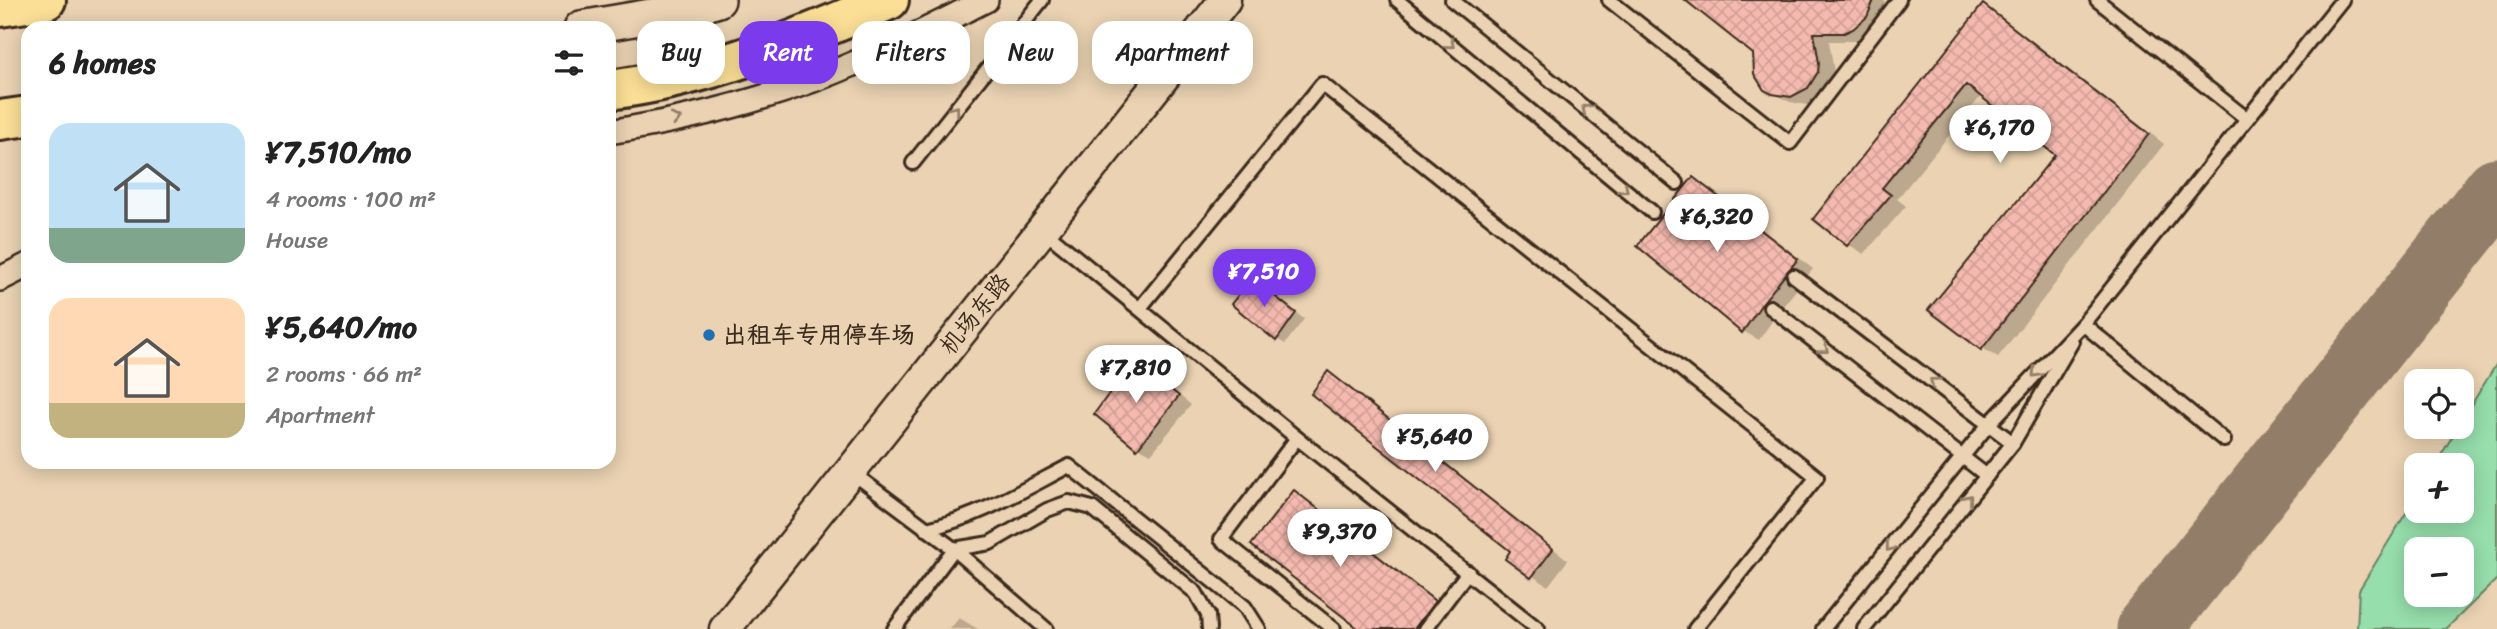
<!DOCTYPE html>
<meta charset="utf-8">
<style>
:root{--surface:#fff;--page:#f6f6f6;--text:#222;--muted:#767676;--accent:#7c3aed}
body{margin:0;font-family:Sriracha,"LXGW WenKai TC",sans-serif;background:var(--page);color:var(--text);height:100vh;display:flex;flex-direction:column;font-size:26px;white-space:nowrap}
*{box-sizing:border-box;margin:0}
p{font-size:23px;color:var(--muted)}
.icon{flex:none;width:38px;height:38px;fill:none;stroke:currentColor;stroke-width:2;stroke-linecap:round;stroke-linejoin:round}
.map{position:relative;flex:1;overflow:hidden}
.panel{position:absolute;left:21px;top:21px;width:595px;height:448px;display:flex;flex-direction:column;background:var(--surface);border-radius:21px;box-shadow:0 4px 18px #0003}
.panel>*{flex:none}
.guide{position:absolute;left:637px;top:21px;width:665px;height:63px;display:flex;gap:14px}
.buttons{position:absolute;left:2404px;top:369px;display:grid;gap:14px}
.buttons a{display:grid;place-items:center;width:70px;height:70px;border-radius:14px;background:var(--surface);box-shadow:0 4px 18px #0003;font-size:35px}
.price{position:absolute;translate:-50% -60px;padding:0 16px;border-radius:24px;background:#fff;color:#222;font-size:23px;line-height:46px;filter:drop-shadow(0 2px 4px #0008)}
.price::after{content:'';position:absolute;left:50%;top:42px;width:21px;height:16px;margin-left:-10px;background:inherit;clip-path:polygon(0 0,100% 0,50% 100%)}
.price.selected{background:var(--accent);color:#fff}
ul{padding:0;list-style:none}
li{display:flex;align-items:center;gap:21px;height:175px;padding:0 28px}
li span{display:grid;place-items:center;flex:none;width:196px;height:140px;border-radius:21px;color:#555}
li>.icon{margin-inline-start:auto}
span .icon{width:84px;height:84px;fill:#fffc;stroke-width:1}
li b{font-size:30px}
h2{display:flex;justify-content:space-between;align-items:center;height:84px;padding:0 28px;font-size:30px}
.pill{padding:0 24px;border-radius:21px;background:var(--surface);box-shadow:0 4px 18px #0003;font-size:24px;line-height:63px}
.pill.selected{background:var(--accent);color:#fff}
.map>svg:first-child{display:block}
.green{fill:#96deac;stroke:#688465;stroke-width:2;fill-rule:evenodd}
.shadow{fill:#0003}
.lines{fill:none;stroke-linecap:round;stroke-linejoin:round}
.taxiway{stroke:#927e68;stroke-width:65}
.building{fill:url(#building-cross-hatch);stroke:#3b2a1e;stroke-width:2}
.service-casing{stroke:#3b2a1e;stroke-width:18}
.minor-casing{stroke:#3b2a1e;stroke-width:28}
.tertiary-casing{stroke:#3b2a1e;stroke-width:35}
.secondary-casing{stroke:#3b2a1e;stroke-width:38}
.trunk-casing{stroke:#3b2a1e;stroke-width:44}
.service{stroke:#ead2b2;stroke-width:12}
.minor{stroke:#ead2b2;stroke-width:23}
.tertiary{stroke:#ead2b2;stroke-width:30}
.secondary{stroke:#ead2b2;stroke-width:33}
.trunk{stroke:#fbdf96;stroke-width:38}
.oneway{stroke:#927e68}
.poi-dot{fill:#1f6fb2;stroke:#ead2b2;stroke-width:2.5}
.labels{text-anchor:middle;stroke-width:5;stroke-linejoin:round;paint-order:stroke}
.street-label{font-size:24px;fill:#3b2a1e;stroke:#ead2b2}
.poi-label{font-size:24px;font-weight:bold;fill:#3b2a1e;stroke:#ead2b2;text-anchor:start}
</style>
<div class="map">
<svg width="2497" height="629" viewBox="0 0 2497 629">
<defs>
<pattern id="building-cross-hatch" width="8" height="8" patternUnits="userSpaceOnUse" patternTransform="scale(1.75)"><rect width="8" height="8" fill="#f5baaf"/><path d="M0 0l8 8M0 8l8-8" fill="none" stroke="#d3a096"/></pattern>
</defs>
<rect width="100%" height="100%" fill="#ead2b2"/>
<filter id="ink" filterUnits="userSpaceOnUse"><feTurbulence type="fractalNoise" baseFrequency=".0143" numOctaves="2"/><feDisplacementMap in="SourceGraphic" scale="14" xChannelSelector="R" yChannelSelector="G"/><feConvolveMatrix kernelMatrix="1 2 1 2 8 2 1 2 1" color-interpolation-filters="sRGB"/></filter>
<g filter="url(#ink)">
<path class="green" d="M2497,363V579L2446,629H2357L2359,590L2417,495V511H2462V466L2435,465L2458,427H2462V420ZM2417,550H2462V595H2417Z"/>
<g class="shadow">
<polygon points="1688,0 1884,0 1887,8 1876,33 1860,41 1829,41 1834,72 1830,90 1824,97 1808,105 1790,102 1773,93 1755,54"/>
<polygon points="1983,6 1999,15 2164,144 1998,357 1982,348 2058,155 1982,95 1897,199 1906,206 1864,254 1848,244"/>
<polygon points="1693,179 1710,188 1813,269 1779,311 1759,340 1743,331 1640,246"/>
<polygon points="1261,286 1304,319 1285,344 1277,339"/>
<polygon points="1135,362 1147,369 1191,405 1151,454 1138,447"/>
<polygon points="1329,374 1345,383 1568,560 1548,586 1507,559 1512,551"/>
<polygon points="1295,492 1311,502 1450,612 1437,629 1361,629"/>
<polygon points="959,618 978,629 950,629"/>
</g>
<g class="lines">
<polyline class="taxiway" points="2149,629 2497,190"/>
</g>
<g class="building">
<polygon points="1685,0 1874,0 1867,17 1853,29 1844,33 1814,33 1819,63 1818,72 1808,88 1791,97 1772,94 1764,90 1754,74 1753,54"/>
<polygon points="1983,4 2149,134 1981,350 1928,310 2055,155 1966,85 1882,188 1891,195 1847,246 1813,219"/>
<polygon points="1693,177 1798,259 1763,302 1742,333 1637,246"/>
<polygon points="1252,278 1296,313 1276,341 1231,304"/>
<polygon points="1134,360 1179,396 1137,449 1094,414"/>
<polygon points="1328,371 1553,549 1531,578 1505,559 1510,551 1311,394"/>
<polygon points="1294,490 1435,601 1414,629 1359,629 1251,545"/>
</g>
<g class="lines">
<defs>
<g id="service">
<polyline points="1397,0 1652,212"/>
<polyline points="1452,0 1677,183"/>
<polyline points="1609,0 1790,143 1899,0"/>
<polyline points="2097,0 2247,119"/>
<polyline points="913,163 1042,0"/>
<polyline points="1043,230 1297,438 1538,629"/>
<polyline points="1794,276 2013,443"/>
<polyline points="1770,307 1987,476"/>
<polyline points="1140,308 1322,84 1817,477 1695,629"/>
<polyline points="2083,324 2224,440"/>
<polyline points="1297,438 1221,539 1334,629"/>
<polyline points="850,471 954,549 1046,629"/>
<path d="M926,529C977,518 1023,490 1069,466L1245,607L1259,629"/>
<polyline points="894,629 954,549 990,543 1047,510 1069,502 1092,508 1196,593 1208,615 1209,629"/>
<polyline points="1425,629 1468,572"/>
<polyline points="1823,629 1989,424 2083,324 2342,0"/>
<polyline points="1864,629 2013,443 2072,342"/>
</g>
<g id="minor">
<path d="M609,132C679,121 750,104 816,79C874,57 930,28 986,0"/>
<polyline points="0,279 28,265"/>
</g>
<polyline id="tertiary" points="725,629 1225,0"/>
<polyline id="secondary" points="581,28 686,10 718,0"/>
<g id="trunk">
<polyline points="0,7 46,0"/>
<path d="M609,90C707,78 799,39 889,0"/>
<polyline points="0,120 28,116"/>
</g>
</defs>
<use href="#service" class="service-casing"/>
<use href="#minor" class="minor-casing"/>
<use href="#tertiary" class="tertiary-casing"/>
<use href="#secondary" class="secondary-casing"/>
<use href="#trunk" class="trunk-casing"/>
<use href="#service" class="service"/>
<use href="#minor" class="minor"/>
<use href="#tertiary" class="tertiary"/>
<use href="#secondary" class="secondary"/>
<use href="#trunk" class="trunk"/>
</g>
<defs><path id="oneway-chevron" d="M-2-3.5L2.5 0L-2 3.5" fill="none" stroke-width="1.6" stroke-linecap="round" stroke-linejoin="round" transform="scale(1.75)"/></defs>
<g class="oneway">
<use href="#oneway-chevron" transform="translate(1450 44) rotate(40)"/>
<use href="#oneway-chevron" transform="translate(1586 109) rotate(-141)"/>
<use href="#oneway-chevron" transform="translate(955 110) rotate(-52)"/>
<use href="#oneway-chevron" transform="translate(676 119) rotate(-12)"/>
<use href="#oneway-chevron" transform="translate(1624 189) rotate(40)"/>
<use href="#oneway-chevron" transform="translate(1824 349) rotate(38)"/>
<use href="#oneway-chevron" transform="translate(2036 373) rotate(134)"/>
<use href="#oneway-chevron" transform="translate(1934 382) rotate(-143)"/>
<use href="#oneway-chevron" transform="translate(1968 499) rotate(-51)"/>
<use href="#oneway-chevron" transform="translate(1890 547) rotate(129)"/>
</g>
</g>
<circle class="poi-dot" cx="709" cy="335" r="7"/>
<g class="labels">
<g class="street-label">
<text transform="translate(975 314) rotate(-51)" y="8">机场东路</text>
</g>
<g class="poi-label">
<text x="723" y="343">出租车专用停车场</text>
</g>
</g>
</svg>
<div class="buttons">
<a><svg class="icon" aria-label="locate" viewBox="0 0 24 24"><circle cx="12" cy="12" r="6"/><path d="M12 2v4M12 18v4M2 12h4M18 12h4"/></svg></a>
<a>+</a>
<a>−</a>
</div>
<b class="price" style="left:2000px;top:165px">¥6,170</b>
<b class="price" style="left:1717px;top:254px">¥6,320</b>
<b class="price selected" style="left:1264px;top:309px">¥7,510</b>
<b class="price" style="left:1136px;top:405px">¥7,810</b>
<b class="price" style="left:1435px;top:474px">¥5,640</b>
<b class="price" style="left:1340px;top:569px">¥9,370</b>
<div class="guide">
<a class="pill">Buy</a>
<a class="pill selected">Rent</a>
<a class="pill">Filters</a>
<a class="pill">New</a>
<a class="pill">Apartment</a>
</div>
<section class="panel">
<h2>6 homes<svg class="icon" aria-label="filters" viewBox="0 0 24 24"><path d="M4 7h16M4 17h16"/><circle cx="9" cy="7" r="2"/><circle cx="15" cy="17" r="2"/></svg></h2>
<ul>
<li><span style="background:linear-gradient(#bfe0f5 75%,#7fa58c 0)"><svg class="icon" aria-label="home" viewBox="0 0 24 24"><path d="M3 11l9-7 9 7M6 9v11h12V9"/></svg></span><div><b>¥7,510/mo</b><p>4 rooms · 100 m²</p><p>House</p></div></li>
<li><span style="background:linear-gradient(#ffd9b3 75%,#c2b280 0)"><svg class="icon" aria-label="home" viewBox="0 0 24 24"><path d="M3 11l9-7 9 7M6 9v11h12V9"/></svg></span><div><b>¥5,640/mo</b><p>2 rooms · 66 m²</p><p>Apartment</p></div></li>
</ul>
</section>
</div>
